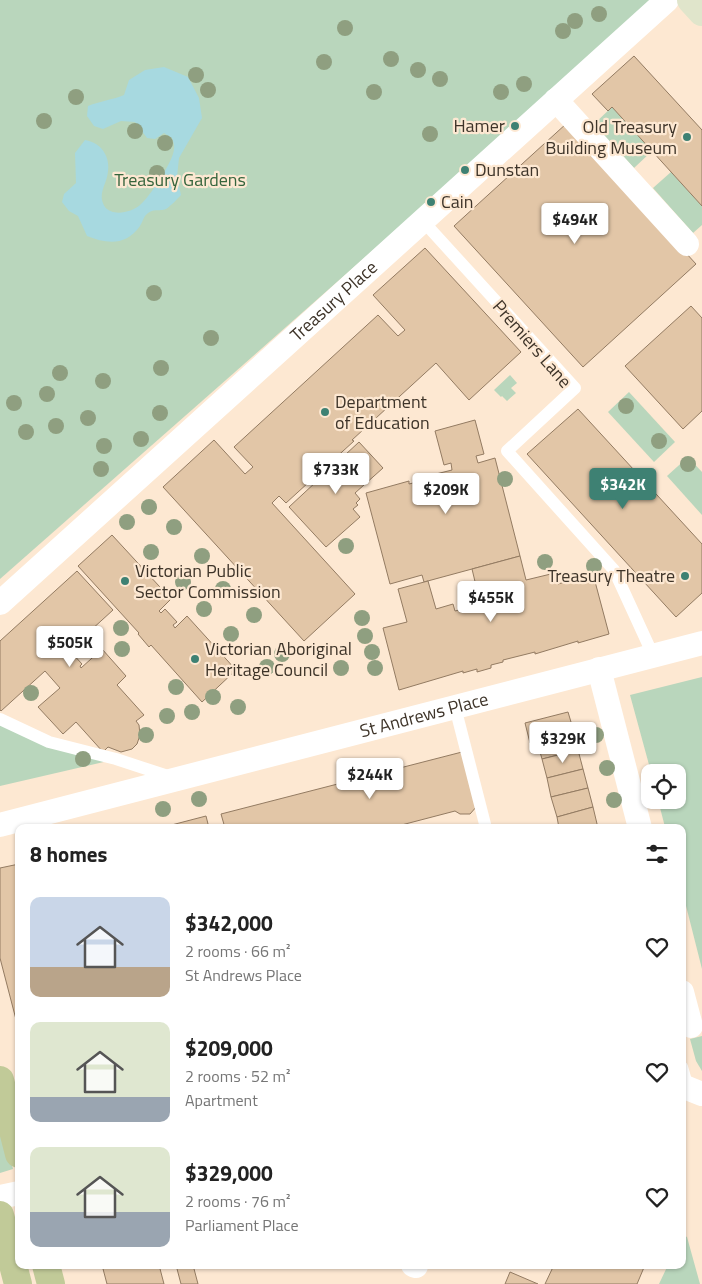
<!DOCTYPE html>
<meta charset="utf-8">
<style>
:root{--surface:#fff;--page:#f6f6f6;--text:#222;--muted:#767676;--accent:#3e8173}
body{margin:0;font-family:"Titillium Web",sans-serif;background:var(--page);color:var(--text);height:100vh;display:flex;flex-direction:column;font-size:19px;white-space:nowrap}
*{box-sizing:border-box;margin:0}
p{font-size:16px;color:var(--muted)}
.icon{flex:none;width:28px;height:28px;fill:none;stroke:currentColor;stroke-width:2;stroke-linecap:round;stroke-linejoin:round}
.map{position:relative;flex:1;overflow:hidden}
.details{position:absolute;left:15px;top:824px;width:671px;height:445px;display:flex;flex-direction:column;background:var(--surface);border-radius:10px;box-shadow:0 1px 4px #0004}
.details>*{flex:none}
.buttons{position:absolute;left:641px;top:764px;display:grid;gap:10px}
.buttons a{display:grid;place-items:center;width:45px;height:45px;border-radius:10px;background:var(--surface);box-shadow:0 1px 4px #0004;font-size:25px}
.price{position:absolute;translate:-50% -42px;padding:0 11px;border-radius:5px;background:#fff;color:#222;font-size:16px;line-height:32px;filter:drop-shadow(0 1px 2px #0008)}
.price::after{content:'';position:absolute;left:50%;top:30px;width:15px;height:11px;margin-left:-8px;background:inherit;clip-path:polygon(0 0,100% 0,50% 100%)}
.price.current{background:var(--accent);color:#fff}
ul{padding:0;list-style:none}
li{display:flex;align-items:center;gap:15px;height:125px;padding:0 15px}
li span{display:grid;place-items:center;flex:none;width:140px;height:100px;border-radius:10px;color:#555}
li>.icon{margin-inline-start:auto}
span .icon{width:60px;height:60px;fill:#fffc;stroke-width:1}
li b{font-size:21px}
h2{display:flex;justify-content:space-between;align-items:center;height:60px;padding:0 15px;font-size:21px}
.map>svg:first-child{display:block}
.green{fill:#b9d6bc}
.water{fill:#a7d9e0}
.building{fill:#e2c6a7;stroke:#937b62}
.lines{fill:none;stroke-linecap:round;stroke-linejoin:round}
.lane{stroke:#fff;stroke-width:12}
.street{stroke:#fff;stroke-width:24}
.secondary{stroke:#e0e5cb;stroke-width:28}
.primary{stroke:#c1ca98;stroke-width:28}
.tree{fill:#8f9f80}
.poi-dot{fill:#3e8173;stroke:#fde8d2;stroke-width:2}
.labels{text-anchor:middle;stroke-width:4.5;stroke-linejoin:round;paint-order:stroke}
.poi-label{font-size:18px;fill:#3e3429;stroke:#fde8d2;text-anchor:start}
.park-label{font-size:18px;fill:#35643c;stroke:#fde8d2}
.street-label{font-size:18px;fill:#3e3429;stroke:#fde8d2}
</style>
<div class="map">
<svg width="702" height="1284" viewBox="0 0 702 1284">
<rect width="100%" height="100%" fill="#fde8d2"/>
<g class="green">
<polygon points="0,0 657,0 0,579"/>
<polygon points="612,107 652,151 634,168 594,124"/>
<polygon points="671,172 702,206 702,225 693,233 653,188"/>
<polygon points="510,375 517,383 511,388 516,393 507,401 502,396 501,397 494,390"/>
<polygon points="629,392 675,442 654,462 608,412"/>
<polygon points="688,457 702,472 702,515 667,476"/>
<polygon points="702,677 702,969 683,894 682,828 665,827 658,800 678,800 678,772 651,772 630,695"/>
<polygon points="0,720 108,761 0,786"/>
<polygon points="702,1036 702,1071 696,1061 690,1039"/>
<polygon points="0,1116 13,1169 0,1173"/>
<polygon points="683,1235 687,1237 700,1284 659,1284 668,1265 682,1265"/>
</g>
<path class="water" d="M164,67L188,77L199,98L202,118L179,158L177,177L181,195C177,199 171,206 166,209C159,212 153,207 145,216C143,219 142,223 140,226C126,246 107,244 87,236L78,216L69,211L62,202L64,194L76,183L75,153L85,140C103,143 112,159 107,177C104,188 98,196 105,207C113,217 132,212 140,205C149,198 174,160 174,149C175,146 173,141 172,138L164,133L155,139L147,138L135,122L121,121L103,129L94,126L87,116L88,106C100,101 112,100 124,95L129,80L145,70Z"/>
<g class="building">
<polygon points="634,56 702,130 702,206 612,107 608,111 592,94"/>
<polygon points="567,123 696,264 583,367 454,226"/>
<polygon points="425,248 521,352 469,400 436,363 352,440 354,441 286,503 279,496 272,503 355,594 304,641 163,487 214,440 245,474 253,467 234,447 378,315 398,336 405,330 373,295"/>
<polygon points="691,306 702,318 702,411 683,429 625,366"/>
<polygon points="578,409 702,544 702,593 676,617 527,454"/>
<polygon points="475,420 484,454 476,456 478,463 495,458 520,556 424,582 422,575 390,584 366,493 409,481 409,484 421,481 420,478 452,470 451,463 444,465 435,431"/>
<polygon points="359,442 383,468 355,493 360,499 356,503 358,505 353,509 360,517 326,547 289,507"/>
<polygon points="112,535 171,599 159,611 161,613 165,609 177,622 173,625 175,628 187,616 236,670 202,702 151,645 149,647 138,634 139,633 78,566"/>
<polygon points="520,556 526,580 555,573 558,584 593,574 609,634 578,643 578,641 535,654 535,652 503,660 503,662 491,665 491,668 477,672 477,669 463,673 463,671 399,690 383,628 407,622 398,589 428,581 436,609 453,604 455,611 467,608 464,598 478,594 472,569"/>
<polygon points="77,571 113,610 67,652 69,654 71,652 82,664 80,666 81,668 102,649 126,676 117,685 144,715 136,721 139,725 140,735 137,744 132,749 121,752 108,747 103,752 76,722 63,734 38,707 60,688 45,671 1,711 0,710 0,641"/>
<polygon points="568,712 574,732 530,743 525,723"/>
<polygon points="574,732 578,750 542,759 537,741"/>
<polygon points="578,750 583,769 547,778 542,759"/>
<polygon points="462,752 477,806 470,814 460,814 455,811 390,828 225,828 221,814"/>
<polygon points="583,769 588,788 551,797 547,778"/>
<polygon points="588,788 593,807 557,817 551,797"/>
<polygon points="593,807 598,828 559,828 557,817"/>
<polygon points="206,816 209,828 160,828"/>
<polygon points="19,864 19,1031 0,958 0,868"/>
<polygon points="102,1265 159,1265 164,1284 107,1284"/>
<polygon points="176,1265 193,1265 198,1284 181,1284"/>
<polygon points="554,1265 645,1265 637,1284 545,1284"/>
<polygon points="510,1272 538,1284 505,1284"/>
</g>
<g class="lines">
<g class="lane">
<polyline points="422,220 575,388 507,451 614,570 653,655"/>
<polyline points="455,707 486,828"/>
<polyline points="0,719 49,742 116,759 171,777"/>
<polyline points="682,1067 688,1088"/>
</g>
<g class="street">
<polyline points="556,100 687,244"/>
<path id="s1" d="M0,603L667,0"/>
<polyline points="599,669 640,828"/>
<path id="s2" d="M0,825L702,643"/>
<polyline points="682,992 691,1026"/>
<polyline points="682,1086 702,1094"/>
<polyline points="0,1197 19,1193"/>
<polyline points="413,1265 416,1266"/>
</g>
<polyline class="secondary" points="691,0 702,12"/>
<g class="primary">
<polyline points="0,1080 19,1154"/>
<polyline points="0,1215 18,1284"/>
<polyline points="46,1265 51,1284"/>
</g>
</g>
<g class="tree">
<circle cx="599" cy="14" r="8"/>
<circle cx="575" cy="21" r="8"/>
<circle cx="345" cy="28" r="8"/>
<circle cx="563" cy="31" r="8"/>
<circle cx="391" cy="59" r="8"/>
<circle cx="324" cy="62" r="8"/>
<circle cx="418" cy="70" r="8"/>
<circle cx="196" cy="75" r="8"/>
<circle cx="440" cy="79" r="8"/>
<circle cx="524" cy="84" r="8"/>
<circle cx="208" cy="90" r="8"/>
<circle cx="374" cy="92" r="8"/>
<circle cx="501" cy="92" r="8"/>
<circle cx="76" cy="97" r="8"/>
<circle cx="44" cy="121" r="8"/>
<circle cx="135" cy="131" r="8"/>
<circle cx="430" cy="134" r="8"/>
<circle cx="165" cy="143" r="8"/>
<circle cx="157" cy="173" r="8"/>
<circle cx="154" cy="293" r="8"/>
<circle cx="211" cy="338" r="8"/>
<circle cx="161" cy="368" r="8"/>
<circle cx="60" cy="373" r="8"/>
<circle cx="103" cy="381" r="8"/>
<circle cx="47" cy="394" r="8"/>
<circle cx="14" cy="403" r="8"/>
<circle cx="626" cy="406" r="8"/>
<circle cx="160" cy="413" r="8"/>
<circle cx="88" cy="418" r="8"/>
<circle cx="56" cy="426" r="8"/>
<circle cx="26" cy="432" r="8"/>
<circle cx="141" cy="439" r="8"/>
<circle cx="659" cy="441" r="8"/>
<circle cx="104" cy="446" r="8"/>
<circle cx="688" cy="464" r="8"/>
<circle cx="101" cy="469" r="8"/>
<circle cx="505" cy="479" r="8"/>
<circle cx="149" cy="507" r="8"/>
<circle cx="127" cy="522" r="8"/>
<circle cx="174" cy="527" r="8"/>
<circle cx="346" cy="546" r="8"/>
<circle cx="151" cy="552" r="8"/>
<circle cx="202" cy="556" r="8"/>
<circle cx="545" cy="562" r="8"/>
<circle cx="594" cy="566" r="8"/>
<circle cx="183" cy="582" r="8"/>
<circle cx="223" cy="589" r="8"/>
<circle cx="204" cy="609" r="8"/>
<circle cx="254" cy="615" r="8"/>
<circle cx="362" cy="618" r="8"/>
<circle cx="121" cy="628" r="8"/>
<circle cx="231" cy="634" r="8"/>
<circle cx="365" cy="636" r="8"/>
<circle cx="88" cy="645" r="8"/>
<circle cx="122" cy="649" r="8"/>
<circle cx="372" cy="652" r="8"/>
<circle cx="282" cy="654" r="8"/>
<circle cx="267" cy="667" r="8"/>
<circle cx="341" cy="668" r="8"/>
<circle cx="375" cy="668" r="8"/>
<circle cx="176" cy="687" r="8"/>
<circle cx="31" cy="693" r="8"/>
<circle cx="213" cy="697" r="8"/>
<circle cx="238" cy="707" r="8"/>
<circle cx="192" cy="712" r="8"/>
<circle cx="167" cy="716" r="8"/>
<circle cx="146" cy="735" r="8"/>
<circle cx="596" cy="735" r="8"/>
<circle cx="83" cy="759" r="8"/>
<circle cx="607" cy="768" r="8"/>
<circle cx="199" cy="799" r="8"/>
<circle cx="614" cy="800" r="8"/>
<circle cx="163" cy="809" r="8"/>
</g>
<g class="poi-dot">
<circle cx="515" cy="126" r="5"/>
<circle cx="687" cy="137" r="5"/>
<circle cx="465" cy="170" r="5"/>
<circle cx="431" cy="202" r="5"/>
<circle cx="325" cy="412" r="5"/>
<circle cx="685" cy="576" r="5"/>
<circle cx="125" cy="581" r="5"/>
<circle cx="195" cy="659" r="5"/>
</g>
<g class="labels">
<g class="poi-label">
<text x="505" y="132" text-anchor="end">Hamer</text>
<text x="677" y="133" text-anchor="end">Old Treasury<tspan x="677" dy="21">Building Museum</tspan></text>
<text x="475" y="176">Dunstan</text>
<text x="441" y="208">Cain</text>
<text x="335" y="408">Department<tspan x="335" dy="21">of Education</tspan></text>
<text x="135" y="577">Victorian Public<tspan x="135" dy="21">Sector Commission</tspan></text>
<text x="675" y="582" text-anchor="end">Treasury Theatre</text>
<text x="205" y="655">Victorian Aboriginal<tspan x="205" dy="21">Heritage Council</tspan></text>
</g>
<g class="park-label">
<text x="180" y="186">Treasury Gardens</text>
</g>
<g class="street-label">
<text dy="6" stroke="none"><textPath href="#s1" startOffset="450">Treasury Place</textPath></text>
<text transform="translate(532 344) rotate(49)" y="6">Premiers Lane</text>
<text dy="6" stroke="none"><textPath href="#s2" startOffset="438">St Andrews Place</textPath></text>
</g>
</g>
</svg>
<div class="buttons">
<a><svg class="icon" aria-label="locate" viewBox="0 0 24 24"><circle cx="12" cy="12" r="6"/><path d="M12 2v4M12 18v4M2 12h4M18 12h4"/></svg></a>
</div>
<b class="price" style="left:575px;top:245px">$494K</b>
<b class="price" style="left:336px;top:495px">$733K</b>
<b class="price current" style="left:623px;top:510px">$342K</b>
<b class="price" style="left:446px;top:515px">$209K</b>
<b class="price" style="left:491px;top:623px">$455K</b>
<b class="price" style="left:70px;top:668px">$505K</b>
<b class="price" style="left:563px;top:764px">$329K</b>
<b class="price" style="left:370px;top:800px">$244K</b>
<section class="details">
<h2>8 homes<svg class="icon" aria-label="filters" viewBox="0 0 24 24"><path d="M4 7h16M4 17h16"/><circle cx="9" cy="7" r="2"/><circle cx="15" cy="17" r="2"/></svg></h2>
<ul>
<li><span style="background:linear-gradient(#c9d6e8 70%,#b9a48a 0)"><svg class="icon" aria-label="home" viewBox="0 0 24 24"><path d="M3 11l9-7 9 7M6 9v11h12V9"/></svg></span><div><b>$342,000</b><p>2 rooms · 66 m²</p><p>St Andrews Place</p></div><svg class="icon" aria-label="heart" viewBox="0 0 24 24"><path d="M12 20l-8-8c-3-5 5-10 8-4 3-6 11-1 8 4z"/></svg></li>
<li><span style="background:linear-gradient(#dfe7d0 75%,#9aa5b1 0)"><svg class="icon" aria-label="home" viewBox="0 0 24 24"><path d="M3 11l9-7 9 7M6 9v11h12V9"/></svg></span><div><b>$209,000</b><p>2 rooms · 52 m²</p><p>Apartment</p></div><svg class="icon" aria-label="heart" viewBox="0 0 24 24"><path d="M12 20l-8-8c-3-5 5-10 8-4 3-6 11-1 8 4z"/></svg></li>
<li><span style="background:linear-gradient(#dfe7d0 65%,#9aa5b1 0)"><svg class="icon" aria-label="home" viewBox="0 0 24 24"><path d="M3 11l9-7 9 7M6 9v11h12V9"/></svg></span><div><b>$329,000</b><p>2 rooms · 76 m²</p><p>Parliament Place</p></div><svg class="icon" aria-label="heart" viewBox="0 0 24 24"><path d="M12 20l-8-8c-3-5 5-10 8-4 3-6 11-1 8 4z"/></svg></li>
</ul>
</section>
</div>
